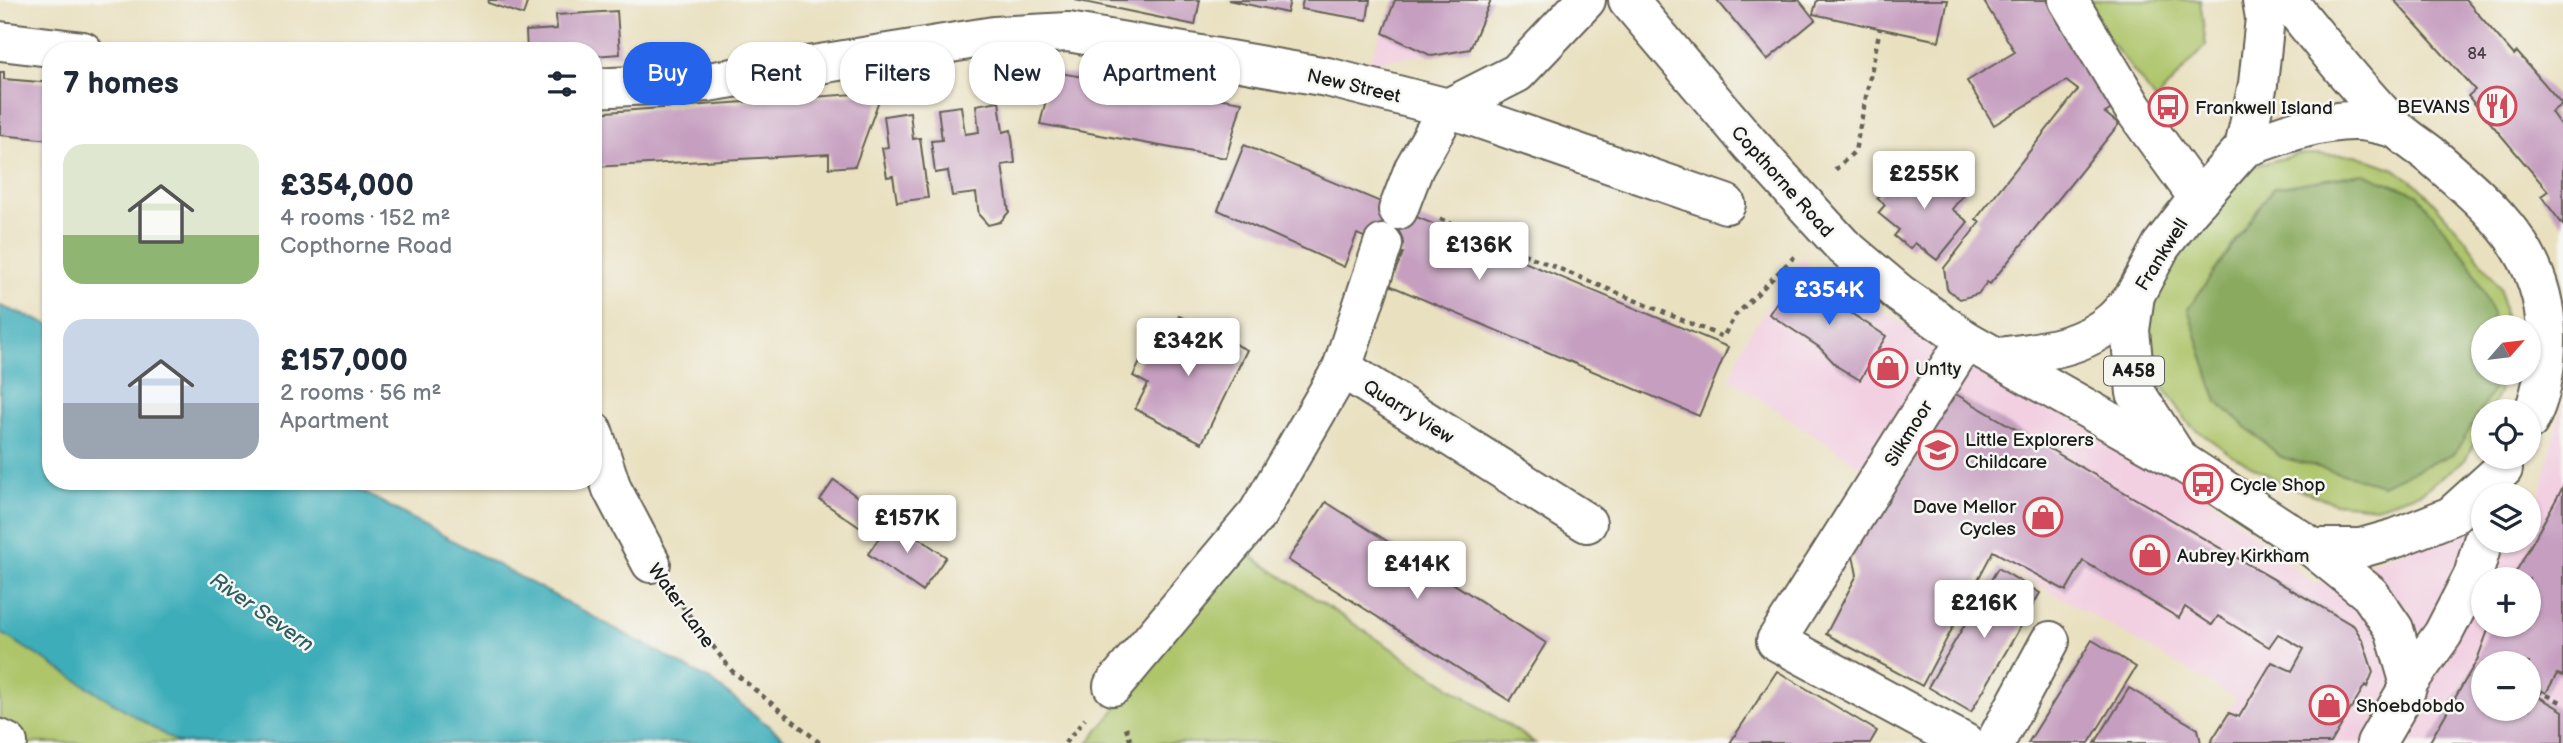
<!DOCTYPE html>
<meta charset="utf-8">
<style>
:root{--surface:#fff;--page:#f2f2f3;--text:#1f2937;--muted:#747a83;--accent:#2563eb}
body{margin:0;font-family:"Balsamiq Sans",sans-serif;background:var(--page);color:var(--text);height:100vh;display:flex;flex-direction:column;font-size:26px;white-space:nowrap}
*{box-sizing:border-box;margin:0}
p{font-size:23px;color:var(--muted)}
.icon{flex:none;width:38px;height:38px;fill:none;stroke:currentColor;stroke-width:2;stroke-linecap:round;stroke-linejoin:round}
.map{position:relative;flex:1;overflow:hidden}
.drawer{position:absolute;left:42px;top:42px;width:560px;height:448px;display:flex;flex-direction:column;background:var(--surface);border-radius:28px;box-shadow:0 2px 5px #0004}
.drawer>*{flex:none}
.hud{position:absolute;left:623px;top:42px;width:665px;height:63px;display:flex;gap:14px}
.needle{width:46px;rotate:62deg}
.buttons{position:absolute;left:2471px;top:315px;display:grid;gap:14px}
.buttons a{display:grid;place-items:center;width:70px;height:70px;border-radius:50%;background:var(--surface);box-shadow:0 2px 5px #0004;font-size:35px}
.price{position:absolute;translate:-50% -60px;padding:0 16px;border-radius:7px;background:#fff;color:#222;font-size:23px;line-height:46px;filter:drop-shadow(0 2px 4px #0008)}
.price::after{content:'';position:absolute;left:50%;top:42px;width:21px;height:16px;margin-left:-10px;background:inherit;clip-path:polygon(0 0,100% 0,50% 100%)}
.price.selected{background:var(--accent);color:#fff}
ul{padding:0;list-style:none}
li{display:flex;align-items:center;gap:21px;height:175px;padding:0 21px}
li span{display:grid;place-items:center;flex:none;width:196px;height:140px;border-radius:21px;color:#555}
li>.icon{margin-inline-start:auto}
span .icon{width:84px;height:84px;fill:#fffc;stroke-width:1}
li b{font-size:30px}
h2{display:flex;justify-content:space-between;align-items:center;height:84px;padding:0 21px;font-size:30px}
.tag{padding:0 24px;border-radius:28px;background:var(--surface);box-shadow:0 2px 5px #0004;font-size:24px;line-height:63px}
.tag.selected{background:var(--accent);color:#fff}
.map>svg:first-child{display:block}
.built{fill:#f2cfe1;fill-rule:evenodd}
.green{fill:#aec56a;stroke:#657043;stroke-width:2}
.forest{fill:#8aaa5e;stroke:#53633d;stroke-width:2}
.water{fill:#3dadb9;stroke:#2c646a;stroke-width:2}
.building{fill:#c69fc0}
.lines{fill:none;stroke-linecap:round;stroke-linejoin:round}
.minor-casing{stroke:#646155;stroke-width:42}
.major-casing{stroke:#646155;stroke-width:42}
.path{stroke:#646155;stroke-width:4.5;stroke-dasharray:5 5;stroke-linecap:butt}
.minor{stroke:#fff;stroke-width:38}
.major{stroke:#fff;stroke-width:38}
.labels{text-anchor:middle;stroke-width:5;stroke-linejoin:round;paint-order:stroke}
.number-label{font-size:16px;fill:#463d45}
.shield{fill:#f6f6f2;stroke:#5d5d5c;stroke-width:2}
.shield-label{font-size:18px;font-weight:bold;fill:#1c1c1c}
.street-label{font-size:19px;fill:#1c1c1c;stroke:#f6f6f2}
.poi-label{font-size:19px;fill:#1c1c1c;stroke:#f6f6f2;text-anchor:start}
.water-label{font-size:21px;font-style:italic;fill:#2b5d63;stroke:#f6f6f2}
</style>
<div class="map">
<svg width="2563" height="743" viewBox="0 0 2563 743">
<rect width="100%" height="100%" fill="#f6f6f2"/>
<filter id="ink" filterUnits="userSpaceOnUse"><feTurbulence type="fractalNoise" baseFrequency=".0143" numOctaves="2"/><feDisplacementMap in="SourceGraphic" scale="14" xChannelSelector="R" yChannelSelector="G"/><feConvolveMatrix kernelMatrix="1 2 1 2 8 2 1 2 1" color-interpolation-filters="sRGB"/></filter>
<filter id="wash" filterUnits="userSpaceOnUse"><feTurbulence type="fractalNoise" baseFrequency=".00686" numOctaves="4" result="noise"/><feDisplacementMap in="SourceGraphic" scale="28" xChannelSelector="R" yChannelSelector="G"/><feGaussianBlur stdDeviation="1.57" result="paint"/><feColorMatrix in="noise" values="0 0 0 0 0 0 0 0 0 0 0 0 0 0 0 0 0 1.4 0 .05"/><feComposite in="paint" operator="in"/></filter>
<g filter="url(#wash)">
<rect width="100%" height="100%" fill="#e9e0bf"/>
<g class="built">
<polygon points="1395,0 1491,0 1470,49 1369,62"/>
<path d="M1802,257L1820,277L2199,489L2315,585L2483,520V541H2529V502L2539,498L2563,402V743H2209L2236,698L1963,541L1885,491L1858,465L1730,379L1746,338ZM2483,579H2529V625H2483ZM2483,663H2529V709H2483Z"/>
</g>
<g class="green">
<polygon points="2078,0 2200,0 2206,46 2156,100"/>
<polygon points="2299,154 2356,155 2395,169 2420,187 2464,237 2501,289 2505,327 2483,327 2483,373 2501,373 2499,393 2490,411 2483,411 2483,424 2466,459 2420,493 2376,507 2335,503 2286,485 2230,454 2190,425 2163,386 2148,342 2151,295 2184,240 2247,168"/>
<polygon points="1243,551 1535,743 1088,743"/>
<polygon points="0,632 178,743 0,743"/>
</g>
<polygon class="forest" points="2363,173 2417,194 2470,263 2493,314 2493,327 2483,327 2483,373 2493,373 2494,388 2455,453 2382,485 2281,457 2217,402 2188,309 2273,188"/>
<polygon class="water" points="0,306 51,325 51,481 343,481 712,681 790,743 178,743 0,632"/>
<g id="blocks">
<g class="building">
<polygon points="489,0 528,0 523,15 488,3"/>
<polygon points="1075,0 1200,0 1195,25"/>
<polygon points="1228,0 1290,0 1287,13"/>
<polygon points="1303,0 1370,0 1367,20 1301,9"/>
<polygon points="1395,0 1491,0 1470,49 1432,56 1383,33"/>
<polygon points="1717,0 1799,0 1815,20 1767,60"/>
<polygon points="1817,0 1948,0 1939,41 1813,14"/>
<polygon points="1983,0 2053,0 2117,106 2105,113 2119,124 1990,284 1987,282 1978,294 1960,299 1947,289 1944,268 1980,222 1976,219 2078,90 2066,81 1994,125 1967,81 2015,52"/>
<polygon points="2394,0 2466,0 2514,55 2517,52 2562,104 2551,112 2563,129 2563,225 2541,196 2548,191 2468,96 2475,90"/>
<polygon points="617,11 620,54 593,56 593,51 527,51 526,31 557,29 556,15"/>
<polygon points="0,72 4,72 4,79 51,83 51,140 0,135"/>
<polygon points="1053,72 1242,102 1226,158 1040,124"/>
<polygon points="882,92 855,166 829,168 829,154 593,167 593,113"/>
<polygon points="999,101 1003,132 1011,130 1015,163 1002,165 1009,212 1000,222 988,225 979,215 976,193 952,196 948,171 935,173 931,141 942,140 938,109 961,106 965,134 979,132 976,105"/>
<polygon points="910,112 913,139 920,138 928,198 897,202 893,176 887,177 882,148 888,147 884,116"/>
<polygon points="1244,145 1728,347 1699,416 1389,285 1403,253 1357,234 1344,267 1218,210"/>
<polygon points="1935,167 1966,192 1952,209 1968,222 1937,260 1915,243 1910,249 1894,236 1899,230 1878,213 1885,205 1877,198 1890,181 1896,186 1907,172 1921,184"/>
<polygon points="1794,276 1886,336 1860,380 1838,367 1819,347 1769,314"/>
<polygon points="1179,316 1247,350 1202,443 1135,409 1148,384 1133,376 1151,340 1164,347"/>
<polygon points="1947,389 2354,626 2363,641 2373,672 2367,687 2365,685 2331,743 2210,743 2229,713 2239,717 2272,662 2292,671 2304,649 2278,634 2269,647 2218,616 2212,625 2185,607 2179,618 2083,561 2066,591 1993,551 1922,686 1826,634 1857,575 1852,550"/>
<polygon points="834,480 873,508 859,527 820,500"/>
<polygon points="2563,487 2563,676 2557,674 2546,693 2529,682 2529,663 2483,663 2483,709 2529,709 2529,691 2563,711 2563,743 2429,743 2477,660 2490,625 2529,625 2529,579 2512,579"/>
<polygon points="1326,502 1546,643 1510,701 1288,560"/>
<polygon points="892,519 946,557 922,591 868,554"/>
<polygon points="1998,568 2040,593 1971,712 1928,687"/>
<polygon points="2092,640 2136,667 2089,743 2028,743"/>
<polygon points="1777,671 1877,731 1870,743 1730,743"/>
<polygon points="2129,688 2198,729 2201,743 2095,743"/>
</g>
</g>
</g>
<g filter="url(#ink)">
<use href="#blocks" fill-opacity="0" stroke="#646155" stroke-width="2"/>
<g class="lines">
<defs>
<g id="minor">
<polyline points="2068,0 2133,108 2199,199"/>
<polyline points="0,41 83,51"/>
<polyline points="593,88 708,82 994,36 1068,32 1327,77 1448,108 1726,204"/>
<polyline points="1448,108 1517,73 1586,0"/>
<polyline points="1398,210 1414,168 1448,108"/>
<polyline points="1383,244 1342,368 1587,523"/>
<polyline points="593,431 612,489 651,563"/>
<polyline points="1113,686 1258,513 1342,368"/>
<polyline points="0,739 8,743"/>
<polyline points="1965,743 1776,641 1966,340"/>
<polyline points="1995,743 2050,641"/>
</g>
<g id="major">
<polyline points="1628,0 1750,144 1842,245 1900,294 1966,340 2174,458"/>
<polyline points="2262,0 2265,18 2258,84 2244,148 2189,210 2161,246 2135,295 2130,330 2136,393 2179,460 2313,548 2370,594 2394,629 2409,681"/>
<path d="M2287,0C2322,43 2356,87 2394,126C2405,138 2420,146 2432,156C2491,207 2547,253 2546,339C2546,367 2542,396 2529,421"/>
<path d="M2244,148C2280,135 2319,120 2357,121C2370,121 2383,126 2395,128"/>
<path d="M1999,357C2038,352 2083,348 2113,320C2121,313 2128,303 2135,295"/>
<polyline points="2313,548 2361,548 2396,538 2451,516 2503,469"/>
<polyline points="2376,743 2405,693 2409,681 2443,634 2473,576 2483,541"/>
</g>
</defs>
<use href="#minor" class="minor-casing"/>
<use href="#major" class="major-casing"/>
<g class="path">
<polyline points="1835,170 1855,151 1880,28"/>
<polyline points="1440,219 1723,337 1735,316 1795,256"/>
<polyline points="676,598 732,671 820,743"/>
<polyline points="2529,686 2563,703"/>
<polyline points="1126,727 1131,743"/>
<polyline points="1065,743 1085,719"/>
</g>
<use href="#minor" class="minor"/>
<use href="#major" class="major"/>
</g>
</g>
<defs>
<symbol id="restaurant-ring" viewBox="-11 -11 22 22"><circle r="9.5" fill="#f6f6f2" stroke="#d1495b" stroke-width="1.5"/><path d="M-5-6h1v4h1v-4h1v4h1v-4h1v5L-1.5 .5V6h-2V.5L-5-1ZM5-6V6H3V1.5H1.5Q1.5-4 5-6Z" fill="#d1495b"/></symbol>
<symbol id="bus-ring" viewBox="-11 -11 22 22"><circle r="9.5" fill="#f6f6f2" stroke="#d1495b" stroke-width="1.5"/><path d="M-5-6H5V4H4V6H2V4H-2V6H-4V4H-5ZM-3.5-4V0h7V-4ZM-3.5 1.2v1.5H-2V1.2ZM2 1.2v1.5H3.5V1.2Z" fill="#d1495b"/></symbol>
<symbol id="shop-ring" viewBox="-11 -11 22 22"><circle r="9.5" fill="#f6f6f2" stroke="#d1495b" stroke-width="1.5"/><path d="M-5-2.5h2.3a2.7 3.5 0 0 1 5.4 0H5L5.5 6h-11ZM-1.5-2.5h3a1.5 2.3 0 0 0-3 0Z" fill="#d1495b"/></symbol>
<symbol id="school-ring" viewBox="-11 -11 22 22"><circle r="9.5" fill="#f6f6f2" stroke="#d1495b" stroke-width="1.5"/><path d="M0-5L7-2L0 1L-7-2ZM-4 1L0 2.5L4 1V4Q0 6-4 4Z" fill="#d1495b"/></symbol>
</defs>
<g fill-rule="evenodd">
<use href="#restaurant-ring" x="2475" y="84" width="44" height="44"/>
<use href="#bus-ring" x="2146" y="85" width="44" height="44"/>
<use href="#shop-ring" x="1866" y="346" width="44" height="44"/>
<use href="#school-ring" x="1916" y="428" width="44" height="44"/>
<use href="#bus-ring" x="2181" y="462" width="44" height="44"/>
<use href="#shop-ring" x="2021" y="495" width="44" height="44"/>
<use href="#shop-ring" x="2128" y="533" width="44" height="44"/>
<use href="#shop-ring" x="2307" y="683" width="44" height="44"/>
</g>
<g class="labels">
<g class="number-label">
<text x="2477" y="59">84</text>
</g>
<rect class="shield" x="2104" y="356.5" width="60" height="29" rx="5"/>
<g class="shield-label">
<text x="2134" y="377">A458</text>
</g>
<g class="street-label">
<text transform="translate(1354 85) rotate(13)" y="7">New Street</text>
<text transform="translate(1783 181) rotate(48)" y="7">Copthorne Road</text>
<text transform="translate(2161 254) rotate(-58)" y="7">Frankwell</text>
<text transform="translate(1409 411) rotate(32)" y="7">Quarry View</text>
<text transform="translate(1908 433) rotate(-58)" y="7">Silkmoor</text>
<text transform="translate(682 605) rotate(54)" y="7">Water Lane</text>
</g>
<g class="poi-label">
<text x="2470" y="113" text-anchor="end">BEVANS</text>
<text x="2195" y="114">Frankwell Island</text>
<text x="1915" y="375">Un1ty</text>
<text x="1965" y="446">Little Explorers<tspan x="1965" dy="22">Childcare</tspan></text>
<text x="2230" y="491">Cycle Shop</text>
<text x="2016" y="513" text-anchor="end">Dave Mellor<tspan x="2016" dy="22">Cycles</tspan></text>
<text x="2177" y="562">Aubrey Kirkham</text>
<text x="2356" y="712">Shoebdobdo</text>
</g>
<g class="water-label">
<text transform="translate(262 612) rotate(35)" y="7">River Severn</text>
</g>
</g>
</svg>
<div class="buttons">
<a><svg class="needle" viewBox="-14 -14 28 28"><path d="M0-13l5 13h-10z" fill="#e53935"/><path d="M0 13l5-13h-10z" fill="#747a83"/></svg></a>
<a><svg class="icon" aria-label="locate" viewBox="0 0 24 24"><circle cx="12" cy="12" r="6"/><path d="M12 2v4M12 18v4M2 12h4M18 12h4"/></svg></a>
<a><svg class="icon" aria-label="layers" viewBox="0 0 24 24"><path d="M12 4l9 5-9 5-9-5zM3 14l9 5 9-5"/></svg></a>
<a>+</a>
<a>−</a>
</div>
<b class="price" style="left:1924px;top:211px">£255K</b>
<b class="price" style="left:1479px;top:282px">£136K</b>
<b class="price selected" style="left:1829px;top:327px">£354K</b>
<b class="price" style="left:1188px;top:378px">£342K</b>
<b class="price" style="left:907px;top:555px">£157K</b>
<b class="price" style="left:1417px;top:601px">£414K</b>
<b class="price" style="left:1984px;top:640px">£216K</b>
<div class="hud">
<a class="tag selected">Buy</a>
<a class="tag">Rent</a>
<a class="tag">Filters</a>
<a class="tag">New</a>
<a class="tag">Apartment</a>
</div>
<section class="drawer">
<h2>7 homes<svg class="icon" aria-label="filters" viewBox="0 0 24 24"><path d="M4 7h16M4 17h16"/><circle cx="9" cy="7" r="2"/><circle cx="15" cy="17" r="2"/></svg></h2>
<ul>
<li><span style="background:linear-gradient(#dfe7d0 65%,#8fb573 0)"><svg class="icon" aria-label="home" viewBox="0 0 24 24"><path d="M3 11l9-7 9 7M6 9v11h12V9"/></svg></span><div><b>£354,000</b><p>4 rooms · 152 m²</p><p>Copthorne Road</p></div></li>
<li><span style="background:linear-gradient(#c9d6e8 60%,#9aa5b1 0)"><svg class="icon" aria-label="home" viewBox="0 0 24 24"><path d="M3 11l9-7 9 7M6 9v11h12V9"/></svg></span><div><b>£157,000</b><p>2 rooms · 56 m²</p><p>Apartment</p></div></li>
</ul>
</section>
</div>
